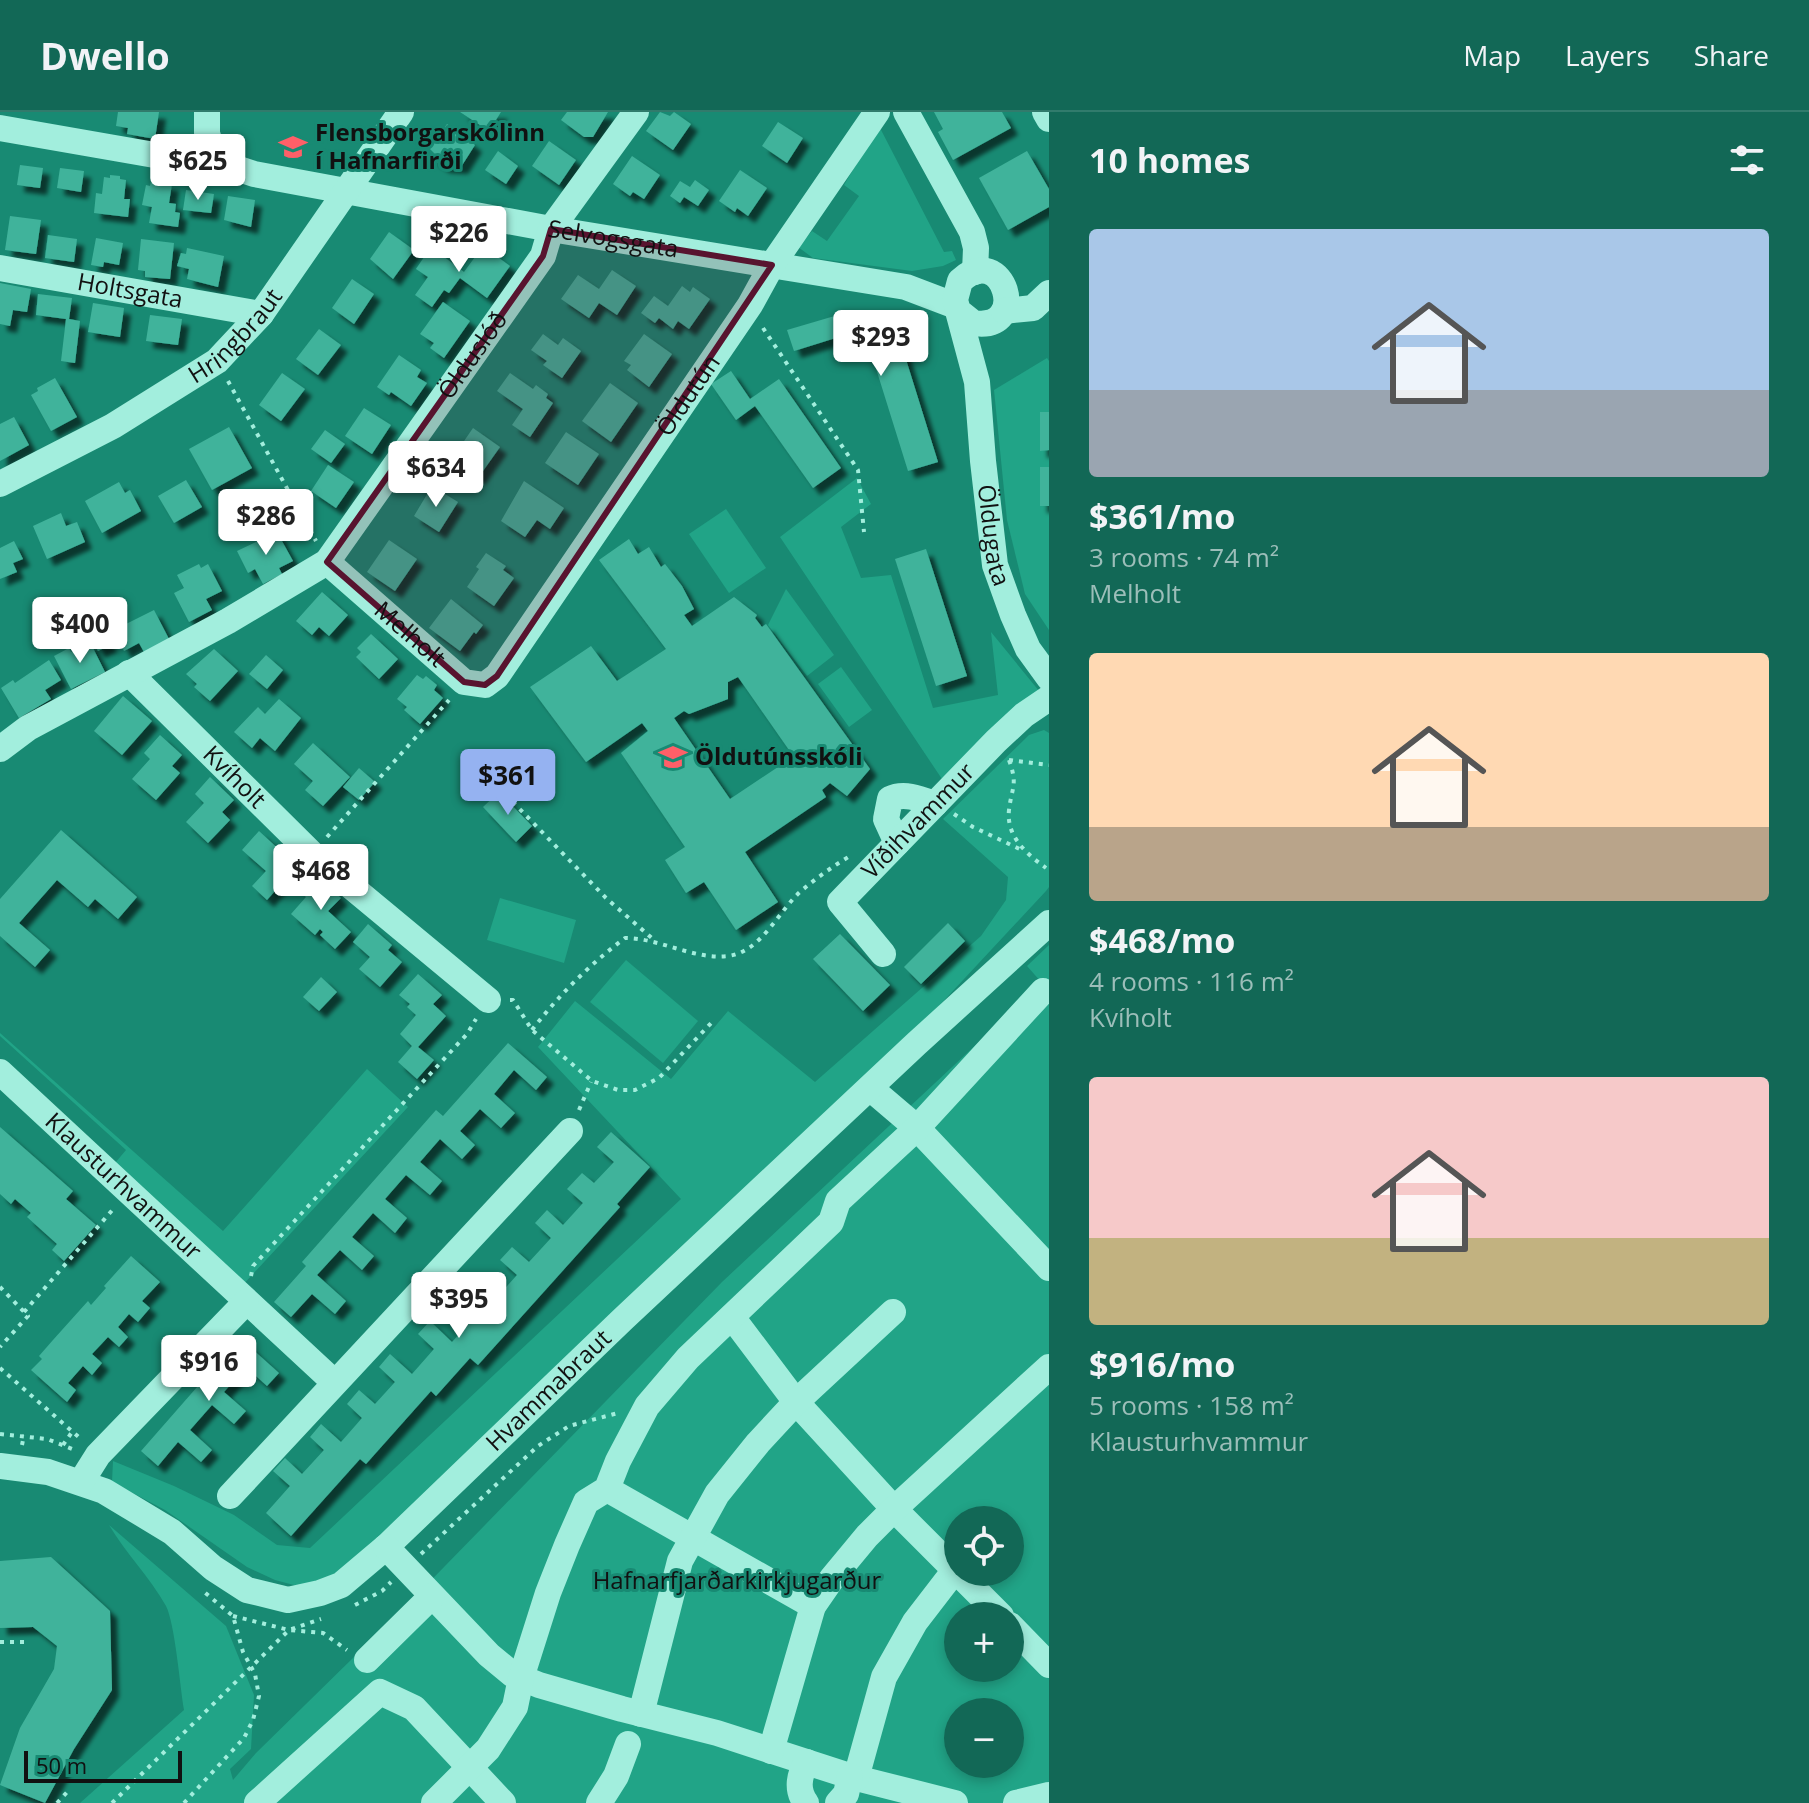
<!DOCTYPE html>
<meta charset="utf-8">
<style>
:root{--surface:#126856;--page:#1f7060;--text:#f1f3f6;--muted:#9cbeb9;--line:#317b6c;--accent:#95b2f1}
body{margin:0;font-family:"Open Sans",sans-serif;background:var(--page);color:var(--text);height:100vh;display:flex;flex-direction:column;font-size:30px;white-space:nowrap}
*{box-sizing:border-box;margin:0}
p{font-size:26px;color:var(--muted)}
.icon{flex:none;width:44px;height:44px;fill:none;stroke:currentColor;stroke-width:2;stroke-linecap:round;stroke-linejoin:round}
.map{position:relative;flex:1;overflow:hidden}
.sheet{display:flex;flex-direction:column;background:var(--surface);width:760px}
.sheet>*{flex:none}
.buttons{position:absolute;left:944px;top:1394px;display:grid;gap:16px}
.buttons a{display:grid;place-items:center;width:80px;height:80px;border-radius:50%;background:var(--surface);box-shadow:0 4px 12px #0003;font-size:40px}
.scale{position:absolute;left:24px;bottom:20px;width:158px;box-sizing:border-box;padding-left:8px;border:4px solid #111;border-top:0;font-size:22px;line-height:28px;white-space:nowrap;color:#111;-webkit-text-stroke:6px #188a73;paint-order:stroke}
.price{position:absolute;translate:-50% -68px;padding:0 18px;border-radius:8px;background:#fff;color:#222;font-size:26px;line-height:52px;filter:drop-shadow(0 2px 4px #0008)}
.price::after{content:'';position:absolute;left:50%;top:48px;width:24px;height:18px;margin-left:-12px;background:inherit;clip-path:polygon(0 0,100% 0,50% 100%)}
.price.selected{background:var(--accent);color:#111}
ul{padding:0;list-style:none}
li{display:grid;align-content:center;gap:16px;height:424px;padding:0 40px}
li span{display:grid;place-items:center;height:248px;border-radius:8px;color:#555}
li>.icon{margin-inline-start:auto}
span .icon{width:144px;height:144px;fill:#fffc;stroke-width:1}
li b{font-size:34px}
h2{display:flex;justify-content:space-between;align-items:center;height:96px;padding:0 40px;font-size:34px}
header{display:flex;align-items:center;gap:48px;box-sizing:border-box;height:112px;padding:0 40px;background:var(--surface);border-bottom:2px solid var(--line)}
header strong{font-size:38px}
nav{display:flex;gap:44px;margin-inline-start:auto;font-size:28px}
main{display:flex;flex:1;min-height:0}
.map>svg:first-child{display:block}
.green{fill:#21a487;fill-rule:evenodd}
.building{fill:#41b39b;fill-rule:evenodd;filter:url(#shadow)}
.lines{fill:none;stroke-linecap:round;stroke-linejoin:round}
.path{stroke:#a2eedd;stroke-width:4;stroke-dasharray:4 6;stroke-linecap:butt}
.minor{stroke:#a2eedd;stroke-width:26}
.marked{fill:#58142f;fill-opacity:0.2;stroke:#58142f;stroke-width:6;stroke-linejoin:round}
.labels{text-anchor:middle;stroke-width:6;stroke-linejoin:round;paint-order:stroke}
.poi-label{font-size:24px;font-weight:bold;fill:#111;stroke:#188a73;text-anchor:start}
.street-label{font-size:24px;fill:#111;stroke:#188a73}
.park-label{font-size:24px;fill:#111;stroke:#188a73}
</style>
<header>
<strong>Dwello</strong>
<nav><a>Map</a><a>Layers</a><a>Share</a></nav>
</header>
<main>
<div class="map">
<svg width="1049" height="1691" viewBox="0 0 1049 1691">
<defs>
<filter id="shadow"><feDropShadow dx="7" dy="7" stdDeviation="2" flood-color="#0009"/></filter>
</defs>
<rect width="100%" height="100%" fill="#188a73"/>
<g class="green">
<polygon points="879,14 944,140 952,139 956,148 943,154 912,159 813,146 798,135 812,119 827,129 859,84 844,73"/>
<polygon points="1047,246 1049,249 1049,518 1025,482 1007,408 994,278"/>
<polygon points="857,366 871,392 841,415 861,466 891,463 933,596 998,583 991,520 1044,585 948,676 780,425"/>
<polygon points="726,397 766,456 729,481 689,422"/>
<polygon points="786,477 834,543 807,564 768,513"/>
<polygon points="841,555 872,598 849,615 818,572"/>
<polygon points="1044,618 1049,621 1049,775 1046,779 937,896 335,1466 305,1476 275,1468 247,1455 165,1398 112,1370 113,1349 174,1374 234,1403 277,1433 310,1436 681,1087 538,935 575,889 671,967 728,899 815,970 981,824 1006,788 1008,765 943,707 1029,623"/>
<polygon points="500,786 576,808 564,851 487,828"/>
<path d="M1049,833V1691H80L184,1598C180,1574 175,1512 166,1494C150,1465 126,1442 109,1413L226,1514L254,1583L251,1637L230,1657L233,1668L256,1641L405,1495L722,1170L1042,871L1027,854ZM958,1408H1010V1460H958ZM958,1504H1010V1556H958ZM958,1600H1010V1652H958Z"/>
<polygon points="626,848 698,909 663,951 590,890"/>
<polygon points="0,921 223,1119 367,957 408,995 239,1177 110,1057 126,1038 0,924"/>
</g>
<g class="building">
<polygon points="118,0 159,0 155,27 127,22 128,16 116,14"/>
<polygon points="460,0 501,0 489,19"/>
<polygon points="567,0 608,0 593,25 584,25 561,8"/>
<polygon points="660,0 670,4 674,0 691,12 673,38 646,19"/>
<polygon points="934,0 1002,0 1011,16 953,48 938,20 943,17"/>
<polygon points="778,10 803,26 787,51 762,34"/>
<polygon points="447,12 475,33 461,55 443,54 430,45 434,41 430,37"/>
<polygon points="549,29 576,48 559,73 532,54"/>
<polygon points="498,39 518,54 506,72 485,58"/>
<polygon points="1027,39 1049,77 1049,95 1008,118 979,66"/>
<polygon points="632,44 660,63 644,87 633,80 630,84 613,72"/>
<polygon points="20,53 43,56 40,76 17,73"/>
<polygon points="60,56 84,59 81,80 57,76"/>
<polygon points="740,58 767,76 748,104 737,96 735,100 719,89"/>
<polygon points="110,63 120,64 120,67 126,68 124,87 130,87 128,105 94,101 96,81 102,82 104,65 110,66"/>
<polygon points="695,68 709,78 698,94 684,85 680,91 670,84 680,69 690,75"/>
<polygon points="151,69 172,72 169,91 176,92 175,100 180,101 178,115 149,111 152,95 142,93 146,73 150,74"/>
<polygon points="186,78 214,82 211,101 183,98"/>
<polygon points="228,84 255,88 251,115 224,108"/>
<polygon points="10,104 41,108 36,142 5,138"/>
<polygon points="389,120 414,138 393,167 370,147"/>
<polygon points="48,123 77,127 74,150 45,146"/>
<polygon points="96,126 123,131 119,153 104,150 103,155 91,153"/>
<polygon points="141,127 174,131 170,167 145,165 145,159 138,158"/>
<polygon points="483,134 510,154 487,186 460,166 449,181 444,178 432,195 415,183 428,165 416,157 431,135 464,160"/>
<polygon points="187,136 224,144 218,175 187,167 189,157 177,154 181,141 186,142"/>
<polygon points="612,158 636,174 617,203 599,191 589,206 561,187 578,163 599,177"/>
<polygon points="352,167 374,182 354,212 332,196"/>
<polygon points="0,171 31,177 27,200 13,198 10,214 0,212"/>
<polygon points="682,174 690,180 693,175 710,187 689,217 678,209 673,217 659,206 655,211 641,201 654,184 668,194"/>
<polygon points="38,182 72,186 69,207 80,209 75,251 61,249 66,207 36,203"/>
<polygon points="443,190 470,209 444,246 430,236 434,231 420,222"/>
<polygon points="93,191 124,196 120,225 88,220"/>
<polygon points="890,202 897,225 899,225 938,350 908,359 869,234 847,240 842,224 794,239 787,218 838,203 842,217"/>
<polygon points="150,203 182,207 178,233 146,229"/>
<polygon points="319,217 341,233 318,263 296,247"/>
<polygon points="543,222 558,233 563,226 581,239 562,266 543,253 547,249 531,238"/>
<polygon points="644,222 672,242 649,275 627,258 631,253 624,249"/>
<polygon points="399,243 421,258 417,265 427,271 411,294 391,280 389,283 377,275"/>
<polygon points="731,259 750,287 779,267 841,356 813,376 755,294 736,308 711,272"/>
<polygon points="282,261 305,277 281,309 259,293"/>
<polygon points="510,261 533,277 536,273 548,282 546,286 553,291 530,325 512,313 523,297 497,279"/>
<polygon points="55,266 77,305 51,319 31,283 38,279 37,276"/>
<polygon points="610,271 638,291 611,330 582,309"/>
<polygon points="364,296 391,313 372,342 345,324"/>
<polygon points="1040,300 1049,300 1049,338 1040,339"/>
<polygon points="14,305 29,333 0,349 0,312"/>
<polygon points="229,315 252,356 212,378 189,337"/>
<polygon points="473,316 500,335 478,366 451,348"/>
<polygon points="325,318 345,332 331,351 311,337"/>
<polygon points="566,320 599,342 578,373 545,351"/>
<polygon points="328,353 354,370 336,396 311,379"/>
<rect x="1040" y="355" width="9" height="39"/>
<polygon points="186,368 202,395 174,411 158,384"/>
<polygon points="524,369 564,396 550,417 537,408 525,425 501,409"/>
<polygon points="119,370 125,381 130,378 141,399 102,421 85,389"/>
<polygon points="432,374 458,390 439,420 414,404"/>
<polygon points="61,401 66,414 77,410 85,430 47,447 33,414"/>
<polygon points="277,420 293,449 279,456 282,462 263,472 255,457 248,461 237,439"/>
<path d="M629,427L638,442L649,435L661,455L665,452L682,474L694,497L684,503L692,514L734,485L757,503L755,506L762,515L766,512L870,657L847,684L830,671L822,678L826,685L745,740L778,790L736,818L704,770L686,781L665,748L685,735L621,641L648,619L642,611L586,650L530,575L591,534L617,569L666,537L599,448ZM738,565L796,648L786,655L784,651L730,687L674,606L684,599L689,602L728,587V570Z"/>
<polygon points="389,428 417,447 395,479 367,460"/>
<polygon points="14,429 23,447 13,451 17,460 0,467 0,436"/>
<polygon points="926,437 967,564 936,574 895,447"/>
<polygon points="486,441 506,454 503,458 514,466 494,494 467,475 479,457 476,455"/>
<polygon points="199,452 201,456 208,452 222,479 206,487 212,498 189,510 174,481 184,476 177,463"/>
<polygon points="322,480 348,503 329,524 319,515 312,523 296,509"/>
<polygon points="451,487 483,513 476,522 474,520 460,539 429,516"/>
<polygon points="154,498 169,527 144,540 139,531 124,539 114,518"/>
<polygon points="99,511 110,533 98,539 87,517"/>
<polygon points="371,522 398,547 379,567 356,545 361,540 357,536"/>
<polygon points="90,530 105,560 71,577 54,544 69,536 71,540"/>
<polygon points="214,537 238,559 210,589 194,575 197,572 186,562"/>
<polygon points="266,543 283,558 267,577 249,562"/>
<polygon points="49,548 61,568 45,578 51,587 19,606 1,576 13,568 15,571"/>
<polygon points="417,563 423,567 426,564 437,573 434,578 443,586 420,612 404,598 407,595 397,587"/>
<polygon points="123,584 152,609 122,643 94,619"/>
<polygon points="279,587 301,606 275,639 260,626 252,636 234,620 258,595 265,602"/>
<polygon points="160,623 182,643 172,654 180,661 156,688 132,667 150,647 144,641"/>
<polygon points="313,631 350,665 323,694 305,678 313,669 294,652"/>
<polygon points="359,656 375,670 359,688 343,675"/>
<polygon points="210,665 234,688 222,700 230,708 208,731 186,710 204,691 195,682"/>
<polygon points="499,680 532,714 516,730 483,695"/>
<polygon points="61,718 137,785 118,807 95,787 88,795 57,768 19,811 50,838 35,855 0,824 0,787"/>
<polygon points="259,719 297,754 267,788 252,774 266,759 242,738"/>
<polygon points="315,761 341,786 328,799 351,820 335,837 320,823 323,820 320,817 315,823 291,802 306,785 299,779"/>
<polygon points="948,811 965,829 921,872 904,855"/>
<polygon points="368,812 392,833 388,838 402,850 380,875 359,857 370,845 353,830"/>
<polygon points="840,822 890,873 863,899 813,847"/>
<polygon points="418,862 442,883 433,892 446,904 418,935 434,948 417,967 398,950 412,934 400,922 416,903 407,895 410,892 399,883"/>
<polygon points="321,865 337,880 319,899 303,885"/>
<polygon points="508,931 547,965 536,978 514,958 494,982 515,1001 501,1016 480,997 460,1019 475,1033 462,1047 440,1027 420,1050 442,1069 430,1083 406,1063 385,1087 407,1106 395,1121 373,1101 352,1125 374,1144 362,1158 340,1138 317,1163 346,1189 335,1202 312,1182 291,1205 274,1190 306,1154 302,1150 436,998 443,1004"/>
<polygon points="0,1015 73,1079 66,1087 96,1113 64,1149 52,1138 57,1132 27,1105 31,1101 15,1087 11,1092 0,1082"/>
<polygon points="611,1020 650,1055 617,1092 620,1095 478,1253 470,1246 436,1284 431,1279 366,1352 360,1347 291,1424 266,1401 290,1374 273,1359 285,1346 302,1362 324,1338 310,1325 321,1312 341,1330 362,1306 347,1292 359,1278 375,1292 395,1270 379,1255 390,1242 412,1262 434,1237 418,1222 430,1209 452,1230 472,1208 456,1193 471,1176 490,1193 517,1163 500,1148 512,1135 529,1150 551,1126 535,1111 547,1098 563,1113 583,1091 567,1077 582,1061 594,1071 614,1050 597,1035"/>
<polygon points="131,1144 160,1170 142,1189 150,1196 138,1210 129,1202 118,1215 128,1225 119,1235 108,1225 92,1242 102,1251 92,1263 83,1254 68,1271 76,1278 67,1290 31,1258 42,1247 39,1244 53,1228 88,1189 91,1193 106,1176 104,1174"/>
<polygon points="240,1226 279,1261 267,1274 246,1255 224,1280 246,1299 234,1312 212,1293 190,1318 212,1338 201,1350 178,1330 158,1354 141,1339"/>
<polygon points="51,1445 110,1499 112,1578 74,1637 45,1691 0,1673 20,1616 54,1557 57,1534 33,1515 0,1516 0,1449"/>
</g>
<g class="lines">
<g class="path">
<polyline points="763,216 858,358 864,420"/>
<polyline points="228,269 316,429"/>
<path d="M1009,648C1018,673 1012,674 1009,698C1006,725 1027,742 1046,756"/>
<polyline points="1009,648 1049,653"/>
<polyline points="478,654 606,786 654,828"/>
<polyline points="954,702 973,715 1024,739"/>
<polyline points="327,725 449,588"/>
<polyline points="510,888 513,888 532,918 592,969 618,978 635,978 659,966 715,907"/>
<path d="M532,918C559,883 589,853 625,826C660,826 693,848 728,844C761,840 778,800 800,780C816,766 832,755 850,744"/>
<polyline points="579,998 591,970"/>
<polyline points="251,1164 253,1154 467,922 476,907"/>
<polyline points="0,1175 28,1204 0,1235"/>
<polyline points="24,1200 115,1095"/>
<polyline points="0,1256 82,1328"/>
<polyline points="0,1322 47,1327 75,1338"/>
<polyline points="22,1333 24,1323"/>
<polyline points="63,1333 72,1320"/>
<polyline points="421,1442 538,1334 569,1314 618,1301"/>
<polyline points="355,1493 382,1479 391,1470"/>
<polyline points="233,1504 289,1518 323,1521 347,1538"/>
<polyline points="0,1530 25,1530"/>
<polyline points="57,1691 70,1677"/>
<polyline points="112,1691 289,1518 321,1507"/>
<polyline points="184,1691 244,1626 253,1608 259,1584 255,1562 243,1540 233,1504 203,1479"/>
</g>
<g class="minor">
<polyline points="207,0 207,21 211,35"/>
<polyline points="906,0 972,120 976,136 975,160"/>
<polyline points="1045,0 1049,7"/>
<path id="s1" d="M0,16L166,45H180L211,35L233,55L254,62L551,117L906,175L956,194"/>
<path id="s2" d="M0,156L261,202"/>
<path id="s3" d="M958,199L973,211C1032,220 1003,128 960,169L955,188L977,270L983,349L995,453L1013,503L1028,537L1049,566"/>
<polyline points="1004,199 1033,196 1049,181"/>
<path id="s4" d="M0,372L113,314L217,249L261,202L401,0"/>
<path id="s5" d="M327,450L464,570L485,573L497,564L750,193L772,153L877,0"/>
<path id="s6" d="M129,561L312,742L488,888"/>
<path id="s7" d="M0,637L28,616L228,509L327,450L543,144L551,117L636,0"/>
<path d="M897,731L886,707L890,687C904,680 921,687 935,692"/>
<path id="s8" d="M883,842L840,790L996,629L1024,603L1049,586"/>
<path id="s9" d="M0,960L334,1270"/>
<polyline points="870,976 917,1016 1049,1156"/>
<polyline points="732,1205 796,1290 894,1397 1001,1504"/>
<path id="s10" d="M0,1354L48,1360L104,1379L172,1420L213,1456L247,1478L288,1488L320,1481L341,1473L386,1435L622,1208L916,932L1049,811"/>
<polyline points="81,1370 98,1343 246,1190"/>
<polyline points="607,1377 813,1494"/>
<polyline points="230,1384 570,1019"/>
<polyline points="386,1435 489,1543 512,1562 539,1573 622,1597 717,1621 856,1666 955,1691"/>
<polyline points="1010,1513 1049,1553"/>
<polyline points="367,1548 432,1484"/>
<polyline points="641,1602 680,1449 717,1382 758,1331 796,1290 893,1200"/>
<polyline points="771,1639 813,1494 833,1465 867,1424 894,1397 1049,1255"/>
<polyline points="856,1666 884,1565 915,1510 955,1458"/>
<polyline points="257,1691 380,1580 414,1596 503,1691"/>
<polyline points="434,1691 488,1637 515,1595 521,1566 548,1481 567,1433 586,1390 607,1377 618,1349 647,1294 688,1246 831,1110 838,1089 917,1016 1043,879"/>
<polyline points="599,1691 616,1664 628,1632"/>
<path d="M806,1691C796,1678 799,1663 807,1650"/>
<polyline points="838,1691 846,1682 850,1664"/>
<polyline points="1016,1691 1049,1683"/>
</g>
</g>
<path class="marked" d="M551,117L772,153L497,564L485,573L464,570L327,450L543,144Z"/>
<defs>
<symbol id="school-bare" viewBox="-9 -9 18 18"><path d="M0-5L7-2L0 1L-7-2ZM-4 1L0 2.5L4 1V4Q0 6-4 4Z" fill="#ff5f68" stroke="#188a73" stroke-width="2.5" paint-order="stroke"/></symbol>
</defs>
<g fill-rule="evenodd">
<use href="#school-bare" x="273" y="15" width="40" height="40"/>
<use href="#school-bare" x="653" y="625" width="40" height="40"/>
</g>
<g class="labels">
<g class="poi-label">
<text x="315" y="29">Flensborgarskólinn<tspan x="315" dy="28">í Hafnarfirði</tspan></text>
<text x="695" y="653">Öldutúnsskóli</text>
</g>
<g class="street-label">
<text dy="8" stroke="none"><textPath href="#s1" startOffset="632">Selvogsgata</textPath></text>
<text dy="8" stroke="none"><textPath href="#s2" startOffset="132">Holtsgata</textPath></text>
<text dy="8" stroke="none"><textPath href="#s4" startOffset="280">Hringbraut</textPath></text>
<text dy="8" stroke="none"><textPath href="#s7" startOffset="630">Ölduslóð</textPath></text>
<text dy="8" stroke="none"><textPath href="#s5" startOffset="558">Öldutún</textPath></text>
<text dy="8" stroke="none"><textPath href="#s3" startOffset="392">Öldugata</textPath></text>
<text dy="8" stroke="none"><textPath href="#s5" startOffset="110">Melholt</textPath></text>
<text dy="8" stroke="none"><textPath href="#s6" startOffset="148">Kvíholt</textPath></text>
<text dy="8" stroke="none"><textPath href="#s8" startOffset="180">Víðihvammur</textPath></text>
<text dy="8" stroke="none"><textPath href="#s9" startOffset="168">Klausturhvammur</textPath></text>
<text dy="8" stroke="none"><textPath href="#s10" startOffset="664">Hvammabraut</textPath></text>
</g>
<g class="park-label">
<text x="737" y="1477">Hafnarfjarðarkirkjugarður</text>
</g>
</g>
</svg>
<div class="buttons">
<a><svg class="icon" aria-label="locate" viewBox="0 0 24 24"><circle cx="12" cy="12" r="6"/><path d="M12 2v4M12 18v4M2 12h4M18 12h4"/></svg></a>
<a>+</a>
<a>−</a>
</div>
<div class="scale">50 m</div>
<b class="price" style="left:198px;top:90px">$625</b>
<b class="price" style="left:459px;top:162px">$226</b>
<b class="price" style="left:881px;top:266px">$293</b>
<b class="price" style="left:436px;top:397px">$634</b>
<b class="price" style="left:266px;top:445px">$286</b>
<b class="price" style="left:80px;top:553px">$400</b>
<b class="price selected" style="left:508px;top:705px">$361</b>
<b class="price" style="left:321px;top:800px">$468</b>
<b class="price" style="left:459px;top:1228px">$395</b>
<b class="price" style="left:209px;top:1291px">$916</b>
</div>
<section class="sheet">
<h2>10 homes<svg class="icon" aria-label="filters" viewBox="0 0 24 24"><path d="M4 7h16M4 17h16"/><circle cx="9" cy="7" r="2"/><circle cx="15" cy="17" r="2"/></svg></h2>
<ul>
<li><span style="background:linear-gradient(#a9c7e8 65%,#9aa5b1 0)"><svg class="icon" aria-label="home" viewBox="0 0 24 24"><path d="M3 11l9-7 9 7M6 9v11h12V9"/></svg></span><div><b>$361/mo</b><p>3 rooms · 74 m²</p><p>Melholt</p></div></li>
<li><span style="background:linear-gradient(#ffd9b3 70%,#b9a48a 0)"><svg class="icon" aria-label="home" viewBox="0 0 24 24"><path d="M3 11l9-7 9 7M6 9v11h12V9"/></svg></span><div><b>$468/mo</b><p>4 rooms · 116 m²</p><p>Kvíholt</p></div></li>
<li><span style="background:linear-gradient(#f6c9c9 65%,#c2b280 0)"><svg class="icon" aria-label="home" viewBox="0 0 24 24"><path d="M3 11l9-7 9 7M6 9v11h12V9"/></svg></span><div><b>$916/mo</b><p>5 rooms · 158 m²</p><p>Klausturhvammur</p></div></li>
</ul>
</section>
</main>
